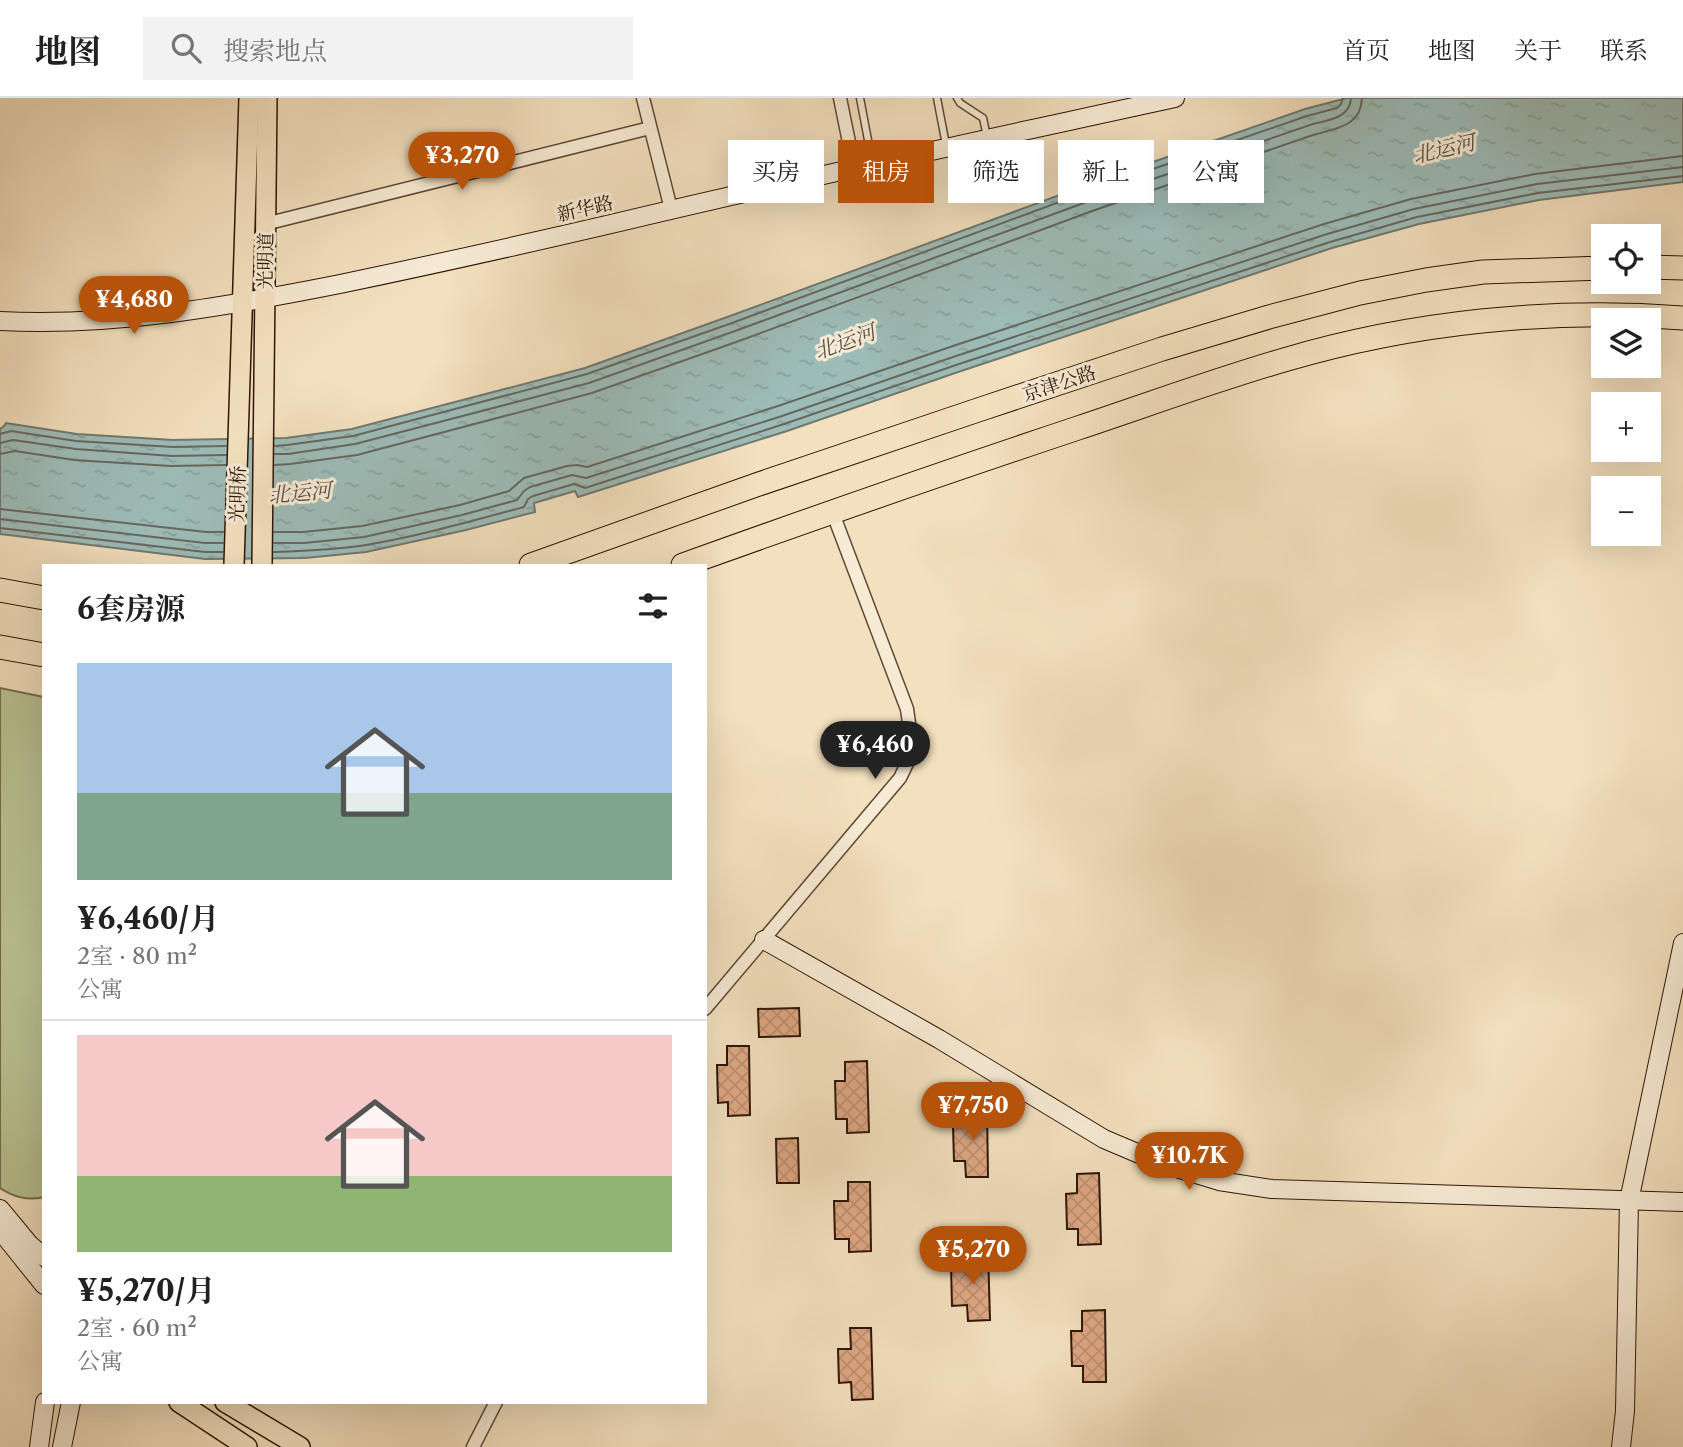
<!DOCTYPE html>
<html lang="zh">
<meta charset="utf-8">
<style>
:root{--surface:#fff;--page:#f2f2f2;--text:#222;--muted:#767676;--line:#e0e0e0;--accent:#b45309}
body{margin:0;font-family:"Libre Caslon Text","Noto Serif SC",serif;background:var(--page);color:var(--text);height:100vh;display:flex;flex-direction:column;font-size:26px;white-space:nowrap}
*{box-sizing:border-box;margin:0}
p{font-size:23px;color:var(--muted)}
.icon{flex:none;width:38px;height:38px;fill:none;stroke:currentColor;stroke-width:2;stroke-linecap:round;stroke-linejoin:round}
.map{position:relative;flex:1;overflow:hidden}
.drawer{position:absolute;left:42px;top:466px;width:665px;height:840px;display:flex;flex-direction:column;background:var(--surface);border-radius:0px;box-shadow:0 7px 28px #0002}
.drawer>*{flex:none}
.banner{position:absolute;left:728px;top:42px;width:665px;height:63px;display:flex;gap:14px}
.buttons{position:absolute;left:1591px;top:126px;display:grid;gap:14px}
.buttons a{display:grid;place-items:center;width:70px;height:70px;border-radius:0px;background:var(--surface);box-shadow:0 7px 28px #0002;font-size:35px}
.price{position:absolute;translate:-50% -60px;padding:0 16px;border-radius:24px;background:var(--accent);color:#fff;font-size:23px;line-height:46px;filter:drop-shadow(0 2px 4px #0008)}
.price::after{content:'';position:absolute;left:50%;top:42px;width:21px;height:16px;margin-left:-10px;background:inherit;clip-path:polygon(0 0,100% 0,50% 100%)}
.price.active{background:#222;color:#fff}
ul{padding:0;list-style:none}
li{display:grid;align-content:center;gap:14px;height:371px;padding:0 35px}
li+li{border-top:2px solid var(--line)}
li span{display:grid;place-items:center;height:217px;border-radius:0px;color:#555}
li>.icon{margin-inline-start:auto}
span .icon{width:126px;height:126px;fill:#fffc;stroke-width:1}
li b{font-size:30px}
h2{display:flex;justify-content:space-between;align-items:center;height:84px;padding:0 35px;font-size:30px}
.chip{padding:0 24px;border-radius:0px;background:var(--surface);box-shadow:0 7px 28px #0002;font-size:24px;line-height:63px}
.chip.active{background:var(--accent);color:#fff}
header{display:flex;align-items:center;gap:42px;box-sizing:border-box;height:98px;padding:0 35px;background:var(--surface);border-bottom:2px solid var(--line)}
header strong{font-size:33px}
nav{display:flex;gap:38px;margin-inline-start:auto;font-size:24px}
.search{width:490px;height:63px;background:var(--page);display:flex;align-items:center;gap:18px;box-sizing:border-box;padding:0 24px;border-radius:0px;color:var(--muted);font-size:26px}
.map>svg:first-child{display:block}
.green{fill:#b9c293;stroke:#746c4d;stroke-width:2}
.water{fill:url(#water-ripples);stroke:#717971;stroke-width:2}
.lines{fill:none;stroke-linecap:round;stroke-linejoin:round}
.shore{stroke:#666860;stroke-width:2}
.building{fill:url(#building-cross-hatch);stroke:#2e1507;stroke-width:2}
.lane-casing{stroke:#5f4835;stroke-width:9}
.street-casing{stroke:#5f4835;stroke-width:15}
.secondary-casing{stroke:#2e1507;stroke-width:20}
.primary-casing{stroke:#2e1507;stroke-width:22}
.highway-casing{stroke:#2e1507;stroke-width:25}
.lane{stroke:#f7ebd5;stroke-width:6}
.street{stroke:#f7ebd5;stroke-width:12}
.secondary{stroke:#f7ebd5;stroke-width:18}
.primary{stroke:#f3e0be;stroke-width:19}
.highway{stroke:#f3e0be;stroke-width:23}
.labels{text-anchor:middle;stroke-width:6;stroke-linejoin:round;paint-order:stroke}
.street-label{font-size:19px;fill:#2e1507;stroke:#f7ebd5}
.water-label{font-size:21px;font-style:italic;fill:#554f45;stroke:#f7ebd5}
</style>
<header>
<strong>地图</strong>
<div class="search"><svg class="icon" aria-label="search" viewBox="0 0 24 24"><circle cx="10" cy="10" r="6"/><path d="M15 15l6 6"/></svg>搜索地点</div>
<nav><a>首页</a><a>地图</a><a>关于</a><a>联系</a></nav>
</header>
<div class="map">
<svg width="1683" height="1349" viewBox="0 0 1683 1349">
<defs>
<pattern id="water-ripples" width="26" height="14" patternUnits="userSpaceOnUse" patternTransform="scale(1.75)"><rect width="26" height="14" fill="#9dbcb8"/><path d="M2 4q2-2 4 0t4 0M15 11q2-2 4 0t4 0" fill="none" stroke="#88a19d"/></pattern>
<pattern id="building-cross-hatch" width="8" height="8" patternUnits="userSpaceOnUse" patternTransform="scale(1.75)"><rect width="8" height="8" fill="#dea784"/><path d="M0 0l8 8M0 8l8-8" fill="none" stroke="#bf8f70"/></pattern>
</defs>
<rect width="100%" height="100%" fill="#f3e0be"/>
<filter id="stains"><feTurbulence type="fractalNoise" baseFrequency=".00286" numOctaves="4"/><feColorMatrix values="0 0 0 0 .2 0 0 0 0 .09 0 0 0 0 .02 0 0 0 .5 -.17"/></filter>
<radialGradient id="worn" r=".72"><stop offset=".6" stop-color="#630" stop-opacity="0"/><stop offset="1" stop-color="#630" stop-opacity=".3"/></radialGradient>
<path class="green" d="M0,590L44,599V1099C27,1103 14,1099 0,1090Z"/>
<polygon class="water" points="1347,0 1683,0 1683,84 1539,102 1419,126 1332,150 961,273 787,333 578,399 575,393 534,405 535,414 466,432 366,454 305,460 205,461 0,436 0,331 4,328 6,325 77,336 173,342 286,340 352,331 585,270 730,218 1087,87 1305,11"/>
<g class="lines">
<g class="shore">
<polyline points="0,336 11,333 76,343 173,349 226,348"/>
<polyline points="0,345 13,342 76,351 172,358 226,357"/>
<polyline points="275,348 287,347 353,338 587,276 732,225 1089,93 1307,18 1337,10 1341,6 1343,0"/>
<polyline points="0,356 15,353 74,362 171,368 226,367"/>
<path d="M275,356H288L355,346L589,285L735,233L1092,102L1310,27C1327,22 1350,21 1351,0"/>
<path d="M275,367L290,366L357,357L592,295L739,243L1095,112L1313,37C1336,30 1361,29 1362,0"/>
<polyline points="0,411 206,434 224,434"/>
<polyline points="0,421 205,445 223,445"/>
<polyline points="0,430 205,454 223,454"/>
<polyline points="274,434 303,434 362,428 460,407 509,393 524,380 567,368 577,367 587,369 778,308 953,248 1324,126 1411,101 1535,76 1683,58"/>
<polyline points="274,445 304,445 364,439 462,417 517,402 524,393 530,389 572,377 586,380 782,318 956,258 1327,136 1414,111 1537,86 1683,69"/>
<path d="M274,454C304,453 335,452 366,447C419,438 472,423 524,409L528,401L533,398L574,386L585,390L784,326L959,266L1330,144L1417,119L1538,95L1683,78"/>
</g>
</g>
<g class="building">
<polygon points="799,910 800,938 759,939 758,911"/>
<polygon points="727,948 749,948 750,1017 728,1018 728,1004 718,1005 717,967 727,967"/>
<polygon points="867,963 869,1034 847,1035 847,1021 836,1021 835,983 845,983 845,964"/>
<polygon points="964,1008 987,1008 988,1079 966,1079 965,1063 954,1063 953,1028 965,1028"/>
<polygon points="798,1040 799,1085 777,1085 776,1041"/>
<polygon points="1099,1075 1101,1146 1078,1147 1078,1131 1067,1131 1066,1096 1077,1095 1077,1076"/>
<polygon points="848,1084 870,1084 871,1153 849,1154 849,1141 835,1141 834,1103 848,1103"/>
<polygon points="966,1152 988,1152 990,1222 968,1223 967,1207 952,1208 951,1168 967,1168"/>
<polygon points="1105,1212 1106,1284 1083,1284 1083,1268 1072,1268 1071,1233 1082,1233 1082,1213"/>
<polygon points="850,1230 871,1230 873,1301 852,1302 851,1284 839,1285 838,1251 851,1251"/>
</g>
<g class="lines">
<defs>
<g id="lane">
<polyline points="860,0 872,63"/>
<polyline points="937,0 946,47"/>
<polyline points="957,0 960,5 983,20 987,39"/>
</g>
<g id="street">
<polyline points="643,0 671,111"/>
<polyline points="840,0 854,69"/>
<polyline points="265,126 650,30"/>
<polyline points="705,911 900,680 913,653 907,611 832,413"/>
<polyline points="473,1349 496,1304"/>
</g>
<g id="secondary">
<path d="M0,223C114,229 229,208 340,186C431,167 521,147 611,126C798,81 987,41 1175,0"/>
<polyline points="764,842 939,941 1104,1041 1163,1066 1219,1083 1272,1091 1683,1104"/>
<polyline points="0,1111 29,1146 44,1159"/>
<polyline points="0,1132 44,1187"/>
<polyline points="39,1349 45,1304"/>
<polyline points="62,1349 71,1304"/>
<polyline points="1621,1349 1625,1313 1629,1103 1683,845"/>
</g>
<g id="primary">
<polyline points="234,467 249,0"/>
<path d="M262,467C265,312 265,156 267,0"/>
<polyline points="179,1304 247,1349"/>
<polyline points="225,1304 300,1349"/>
</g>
<g id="highway">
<polyline points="1648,169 1683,170"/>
<polyline points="531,467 756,387 981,311 1162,251 1269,219 1360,195 1426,182 1483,174 1603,170"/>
<path d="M683,467C814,420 946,374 1078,330C1147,307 1215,282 1284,262C1412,224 1550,210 1683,220"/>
<polyline points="0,492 44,500"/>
<polyline points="0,549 44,557"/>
</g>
</defs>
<use href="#lane" class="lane-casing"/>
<use href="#street" class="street-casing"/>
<use href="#secondary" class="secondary-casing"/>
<use href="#primary" class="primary-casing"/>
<use href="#highway" class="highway-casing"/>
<use href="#lane" class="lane"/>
<use href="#street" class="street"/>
<use href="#secondary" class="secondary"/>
<use href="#primary" class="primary"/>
<use href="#highway" class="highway"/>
</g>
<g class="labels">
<g class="street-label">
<text transform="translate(585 110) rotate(-13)" y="7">新华路</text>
<text transform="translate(265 163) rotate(-89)" y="7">光明道</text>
<text transform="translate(1059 285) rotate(-18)" y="7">京津公路</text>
<text transform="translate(237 396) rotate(-88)" y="7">光明桥</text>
</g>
<g class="water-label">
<text transform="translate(1444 51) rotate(-13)" y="7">北运河</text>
<text transform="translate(845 244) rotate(-20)" y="7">北运河</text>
<text transform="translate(300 395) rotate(-5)" y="7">北运河</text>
</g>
</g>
<rect width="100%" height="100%" filter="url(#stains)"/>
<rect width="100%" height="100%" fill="url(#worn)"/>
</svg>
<div class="buttons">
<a><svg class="icon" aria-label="locate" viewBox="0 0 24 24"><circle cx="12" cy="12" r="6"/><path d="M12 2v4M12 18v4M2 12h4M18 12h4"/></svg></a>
<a><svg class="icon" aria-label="layers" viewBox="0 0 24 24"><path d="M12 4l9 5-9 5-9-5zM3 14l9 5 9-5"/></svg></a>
<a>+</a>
<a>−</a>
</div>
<b class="price" style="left:462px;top:94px">¥3,270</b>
<b class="price" style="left:134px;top:238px">¥4,680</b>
<b class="price active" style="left:875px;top:683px">¥6,460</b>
<b class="price" style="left:973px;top:1044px">¥7,750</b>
<b class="price" style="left:1189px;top:1094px">¥10.7K</b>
<b class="price" style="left:973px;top:1188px">¥5,270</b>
<div class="banner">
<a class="chip">买房</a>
<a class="chip active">租房</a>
<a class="chip">筛选</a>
<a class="chip">新上</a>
<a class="chip">公寓</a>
</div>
<section class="drawer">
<h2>6套房源<svg class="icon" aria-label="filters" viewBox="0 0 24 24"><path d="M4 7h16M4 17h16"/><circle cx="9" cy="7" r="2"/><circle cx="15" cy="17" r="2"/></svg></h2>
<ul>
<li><span style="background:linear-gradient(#a9c7e8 60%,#7fa58c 0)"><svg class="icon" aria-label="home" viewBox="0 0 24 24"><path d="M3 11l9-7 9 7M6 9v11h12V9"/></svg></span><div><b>¥6,460/月</b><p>2室 · 80 m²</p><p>公寓</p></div></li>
<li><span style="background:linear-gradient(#f6c9c9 65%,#8fb573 0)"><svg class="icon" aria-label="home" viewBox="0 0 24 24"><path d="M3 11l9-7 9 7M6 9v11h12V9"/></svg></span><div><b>¥5,270/月</b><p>2室 · 60 m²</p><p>公寓</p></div></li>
</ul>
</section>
</div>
